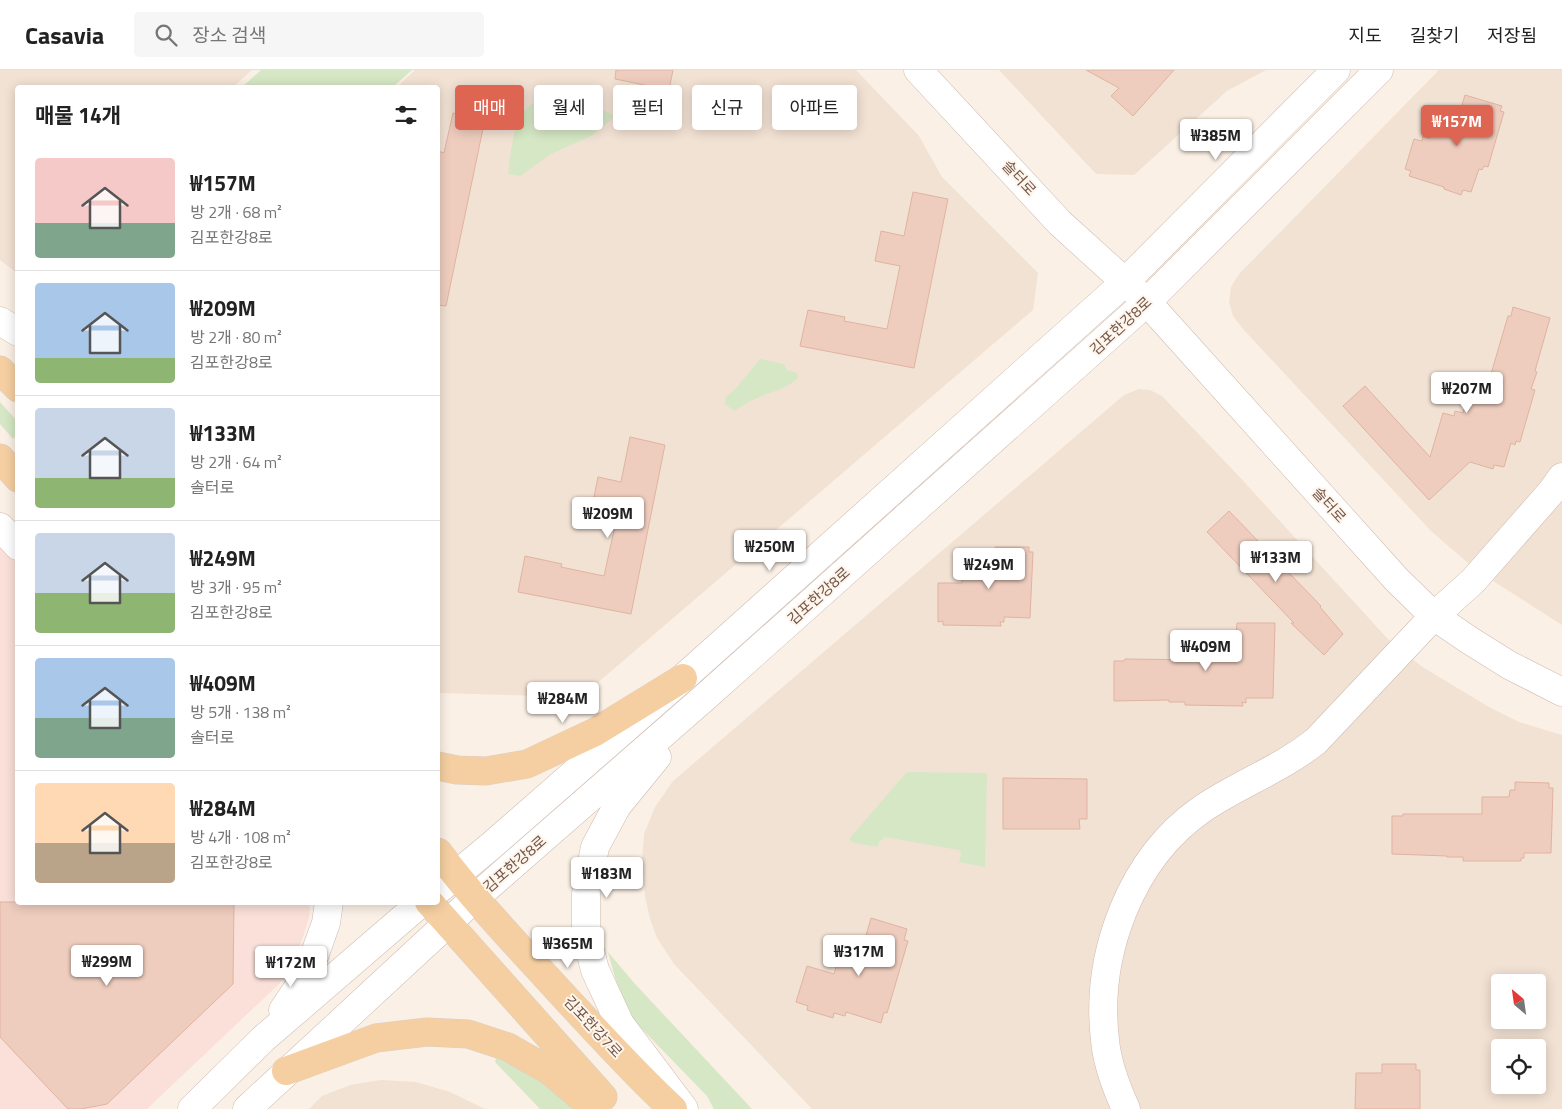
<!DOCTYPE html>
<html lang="ko">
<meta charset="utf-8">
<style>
:root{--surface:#fff;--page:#f6f6f6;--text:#222;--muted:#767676;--line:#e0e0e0;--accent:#dd6551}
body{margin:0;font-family:"Titillium Web","Noto Sans KR",sans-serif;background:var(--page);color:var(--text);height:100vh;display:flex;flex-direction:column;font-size:19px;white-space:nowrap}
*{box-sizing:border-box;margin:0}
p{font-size:16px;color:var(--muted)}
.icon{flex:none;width:28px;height:28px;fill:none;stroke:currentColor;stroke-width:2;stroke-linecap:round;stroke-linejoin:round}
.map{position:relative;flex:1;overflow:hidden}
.sheet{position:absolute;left:15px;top:15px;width:425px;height:820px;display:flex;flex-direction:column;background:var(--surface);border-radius:5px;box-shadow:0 2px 12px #0003}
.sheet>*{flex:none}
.hud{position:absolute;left:455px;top:15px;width:475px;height:45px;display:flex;gap:10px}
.needle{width:32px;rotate:331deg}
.buttons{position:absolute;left:1491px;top:904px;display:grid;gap:10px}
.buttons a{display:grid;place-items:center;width:55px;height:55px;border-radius:5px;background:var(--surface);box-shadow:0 2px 12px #0003;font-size:25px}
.price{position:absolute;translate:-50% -42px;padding:0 11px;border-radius:5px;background:#fff;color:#222;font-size:16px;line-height:32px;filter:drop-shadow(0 1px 2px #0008)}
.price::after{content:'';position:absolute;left:50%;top:30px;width:15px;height:11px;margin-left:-8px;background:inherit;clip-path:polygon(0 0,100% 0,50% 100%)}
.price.selected{background:var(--accent);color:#fff}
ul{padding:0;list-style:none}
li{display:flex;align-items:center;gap:15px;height:125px;padding:0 20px}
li+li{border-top:1px solid var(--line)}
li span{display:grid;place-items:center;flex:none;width:140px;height:100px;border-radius:5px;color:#555}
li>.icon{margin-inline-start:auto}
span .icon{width:60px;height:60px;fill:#fffc;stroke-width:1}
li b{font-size:21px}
h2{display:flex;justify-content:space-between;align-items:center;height:60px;padding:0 20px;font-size:21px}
.pill{padding:0 18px;border-radius:5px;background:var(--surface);box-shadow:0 2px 12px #0003;font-size:18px;line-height:45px}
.pill.selected{background:var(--accent);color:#fff}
header{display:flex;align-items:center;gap:30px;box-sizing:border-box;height:70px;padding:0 25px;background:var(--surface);border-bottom:1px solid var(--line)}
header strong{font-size:24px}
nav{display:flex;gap:28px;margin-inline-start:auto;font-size:18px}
.search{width:350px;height:45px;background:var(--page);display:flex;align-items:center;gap:12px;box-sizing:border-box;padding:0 18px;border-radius:5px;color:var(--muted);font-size:19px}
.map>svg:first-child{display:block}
.residential{fill:#f2e2d4;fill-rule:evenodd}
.commercial{fill:#fae0d9}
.green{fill:#d5e7c4}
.building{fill:#eecdbe;stroke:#e0b3a0}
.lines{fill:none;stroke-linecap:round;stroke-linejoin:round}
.minor-casing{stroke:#cebaaf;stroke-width:29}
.major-casing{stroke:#d8d0cd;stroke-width:29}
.minor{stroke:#fff;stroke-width:28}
.major{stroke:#f5cfa1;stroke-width:28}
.labels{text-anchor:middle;stroke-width:4;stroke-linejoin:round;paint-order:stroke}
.street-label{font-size:15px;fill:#72564c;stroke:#fef5eb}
</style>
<header>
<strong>Casavia</strong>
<div class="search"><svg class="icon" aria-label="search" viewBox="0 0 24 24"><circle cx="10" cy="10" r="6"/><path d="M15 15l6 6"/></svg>장소 검색</div>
<nav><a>지도</a><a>길찾기</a><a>저장됨</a></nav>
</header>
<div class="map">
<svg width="1562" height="1039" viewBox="0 0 1562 1039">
<rect width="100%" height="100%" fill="#fbf0e5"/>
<g class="residential">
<polygon points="0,0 252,0 233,17 18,18 17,203 0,190"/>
<polygon points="415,0 856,0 919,66 942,107 1038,203 1033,240 581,627 438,623 438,18 396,18"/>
<polygon points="999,0 1266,0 1227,21 1134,105 1096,104"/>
<polygon points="1439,0 1562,0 1562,555 1476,500 1431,461 1243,259 1233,246 1229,232 1231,217 1239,204"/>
<path d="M1139,319L1150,320L1162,326L1235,402L1387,568L1421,596L1489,637L1519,652L1562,665V1039H812L674,894L657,868L650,849L645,826L642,790L644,764L655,737L673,711L1124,325ZM1500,912H1538V950H1500ZM1500,978H1538V1015H1500Z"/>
<polygon points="381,1010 416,1012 450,1022 485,1039 309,1039 322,1026 350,1015"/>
</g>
<polygon class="commercial" points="0,470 18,487 18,832 310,833 309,848 303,867 293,893 280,913 147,1039 0,1039"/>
<g class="green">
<polygon points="261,0 412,0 393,17 242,17"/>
<path d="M559,30C580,32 597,36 615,46L602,58L591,66L551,84L520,106L508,104C511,84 513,40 536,32C543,30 552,30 559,30Z"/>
<path d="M760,289L784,294L787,300L797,303L798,308C781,322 773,320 755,329C747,332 741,337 734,341L725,334V328L737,317Z"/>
<polygon points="0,332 17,351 17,365 13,369 0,354"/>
<polygon points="907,702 987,703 985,797 958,792 960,790 961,784 959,780 885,767 879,772 878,777 853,773 849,769"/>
<polygon points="608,882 635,914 752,1039 714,1039 707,1026 641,958 623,936"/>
<polygon points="496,988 509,992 554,1018 573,1039 540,1039 495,992"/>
</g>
<g class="building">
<polygon points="616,0 673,0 669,20 615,9"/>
<polygon points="1086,0 1174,0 1133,46 1111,26 1119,18"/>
<polygon points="1465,25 1502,36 1500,41 1504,42 1488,97 1484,96 1482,100 1479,99 1471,122 1463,120 1461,125 1444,119 1444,117 1409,106 1411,101 1405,99 1414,69 1422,71 1423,66 1430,68 1438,42 1458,48"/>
<polygon points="453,43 485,49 446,236 438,235 438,81 444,83"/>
<polygon points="913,122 948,129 914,298 800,276 808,240 845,247 844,251 887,259 900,196 875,191 881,161 904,166"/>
<polygon points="1513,237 1550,248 1535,301 1537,302 1531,319 1535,320 1520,372 1516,371 1515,375 1511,373 1504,397 1494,395 1493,399 1470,392 1429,430 1343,336 1365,316 1430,387 1443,343 1454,346 1455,341 1463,343 1471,317 1486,321 1508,246 1511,246"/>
<polygon points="630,367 665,375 631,544 518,522 525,486 562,494 561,497 604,506 618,442 592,437 598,407 621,412"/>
<polygon points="1229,441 1321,536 1320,537 1343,564 1324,585 1291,553 1294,553 1207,462"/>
<polygon points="995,477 1029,477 1029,482 1033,482 1030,548 1004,547 1004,552 1000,552 1001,556 943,555 943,551 938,552 938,513 962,513 962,491 989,491 989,485 994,485"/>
<polygon points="1237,553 1275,553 1273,628 1246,628 1246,633 1242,632 1243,636 1185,635 1185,632 1169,632 1169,630 1114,631 1114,591 1124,591 1125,589 1204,590 1204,572 1231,572 1231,565 1236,565"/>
<polygon points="1003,708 1087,709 1087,749 1079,749 1080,759 1003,759"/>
<polygon points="1515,712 1549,713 1549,718 1553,718 1551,783 1524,783 1524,788 1521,788 1521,791 1463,791 1463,787 1447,787 1447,786 1392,784 1392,746 1403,746 1403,744 1482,744 1482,727 1509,727 1510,720 1515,720"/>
<polygon points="0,832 234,832 233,914 107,1034 81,1039 68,1039 0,967"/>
<polygon points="871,848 907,859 904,870 908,871 887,943 884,942 881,953 846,942 845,946 834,943 833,948 807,940 808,936 796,932 807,896 834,904 842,878 861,883"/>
<polygon points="1382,994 1416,994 1416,1000 1420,1000 1420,1039 1355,1039 1356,1003 1382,1003"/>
</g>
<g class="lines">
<defs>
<g id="minor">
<polyline points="918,0 1060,153 1147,232 1397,510 1434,546 1469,570 1509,595 1562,622"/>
<polyline points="0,251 18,262"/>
<polyline points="0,457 18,476"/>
<polyline points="657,687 617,736 595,777 586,824 586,865 595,900 620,954 684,1039"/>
<polyline points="438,820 492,775 683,608 1125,212 1336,0"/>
<polyline points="283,940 308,903 326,853 329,832"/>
<polyline points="192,1039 263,969 422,832"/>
<polyline points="247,1039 475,828 704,628 1147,232 1379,0"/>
<path d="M1126,1039C1116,1017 1107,994 1105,970C1095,885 1130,789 1202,739C1239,714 1281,699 1316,671L1434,546L1473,511L1552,421L1562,407"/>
</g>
<g id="major">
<polyline points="0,300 18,318"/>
<polyline points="0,388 18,408"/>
<polyline points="438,696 457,700 486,701 527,694 595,662 683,608"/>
<path d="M438,782C475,831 518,876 560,922C597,962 633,1002 673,1039"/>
<polyline points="429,832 603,1027"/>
<polyline points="286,1001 376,968 427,962 468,964 508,977 550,1001 595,1039"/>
</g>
</defs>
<use href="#minor" class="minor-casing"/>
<use href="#major" class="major-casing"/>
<use href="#minor" class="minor"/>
<use href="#major" class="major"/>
</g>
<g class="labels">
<g class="street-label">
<text transform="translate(1019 108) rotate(47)" y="5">솔터로</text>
<text transform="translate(1121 256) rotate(-43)" y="5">김포한강8로</text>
<text transform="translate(1329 435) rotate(48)" y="5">솔터로</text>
<text transform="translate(819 526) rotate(-42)" y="5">김포한강8로</text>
<text transform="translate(515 794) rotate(-41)" y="5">김포한강8로</text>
<text transform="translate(593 957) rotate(47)" y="5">김포한강7로</text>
</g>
</g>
</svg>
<div class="buttons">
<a><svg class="needle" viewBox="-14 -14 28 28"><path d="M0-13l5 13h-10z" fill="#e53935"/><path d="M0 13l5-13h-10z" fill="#767676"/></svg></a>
<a><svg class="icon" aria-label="locate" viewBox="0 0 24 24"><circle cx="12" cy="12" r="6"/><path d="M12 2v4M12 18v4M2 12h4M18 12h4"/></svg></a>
</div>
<b class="price selected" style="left:1457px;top:77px">₩157M</b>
<b class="price" style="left:1216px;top:91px">₩385M</b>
<b class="price" style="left:1467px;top:344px">₩207M</b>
<b class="price" style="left:608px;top:469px">₩209M</b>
<b class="price" style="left:770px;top:502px">₩250M</b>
<b class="price" style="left:1276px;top:513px">₩133M</b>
<b class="price" style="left:989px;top:520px">₩249M</b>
<b class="price" style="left:1206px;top:602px">₩409M</b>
<b class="price" style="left:563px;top:654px">₩284M</b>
<b class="price" style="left:607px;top:829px">₩183M</b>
<b class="price" style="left:568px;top:899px">₩365M</b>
<b class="price" style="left:859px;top:907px">₩317M</b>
<b class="price" style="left:107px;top:917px">₩299M</b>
<b class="price" style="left:291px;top:918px">₩172M</b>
<div class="hud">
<a class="pill selected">매매</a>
<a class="pill">월세</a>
<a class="pill">필터</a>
<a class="pill">신규</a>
<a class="pill">아파트</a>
</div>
<section class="sheet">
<h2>매물 14개<svg class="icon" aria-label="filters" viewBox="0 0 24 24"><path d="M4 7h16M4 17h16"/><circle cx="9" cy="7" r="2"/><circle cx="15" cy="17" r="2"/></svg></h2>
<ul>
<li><span style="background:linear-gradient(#f6c9c9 65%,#7fa58c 0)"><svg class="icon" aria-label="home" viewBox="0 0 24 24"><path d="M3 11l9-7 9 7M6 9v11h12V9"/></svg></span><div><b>₩157M</b><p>방 2개 · 68 m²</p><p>김포한강8로</p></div></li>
<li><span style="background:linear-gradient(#a9c7e8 75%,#8fb573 0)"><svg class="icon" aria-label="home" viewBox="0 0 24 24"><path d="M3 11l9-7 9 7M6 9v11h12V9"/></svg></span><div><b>₩209M</b><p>방 2개 · 80 m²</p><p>김포한강8로</p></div></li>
<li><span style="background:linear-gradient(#c9d6e8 70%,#8fb573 0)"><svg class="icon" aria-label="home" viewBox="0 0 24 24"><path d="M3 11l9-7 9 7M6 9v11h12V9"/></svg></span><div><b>₩133M</b><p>방 2개 · 64 m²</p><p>솔터로</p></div></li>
<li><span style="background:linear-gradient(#c9d6e8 60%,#8fb573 0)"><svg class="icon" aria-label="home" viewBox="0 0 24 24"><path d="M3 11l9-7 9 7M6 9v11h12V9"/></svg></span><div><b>₩249M</b><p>방 3개 · 95 m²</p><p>김포한강8로</p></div></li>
<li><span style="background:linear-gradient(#a9c7e8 60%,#7fa58c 0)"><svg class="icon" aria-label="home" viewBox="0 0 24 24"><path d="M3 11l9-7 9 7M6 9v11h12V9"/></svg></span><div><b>₩409M</b><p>방 5개 · 138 m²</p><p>솔터로</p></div></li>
<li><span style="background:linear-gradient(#ffd9b3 60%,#b9a48a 0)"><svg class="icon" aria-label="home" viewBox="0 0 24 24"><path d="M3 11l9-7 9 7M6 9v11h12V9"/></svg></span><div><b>₩284M</b><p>방 4개 · 108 m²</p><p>김포한강8로</p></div></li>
</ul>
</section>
</div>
